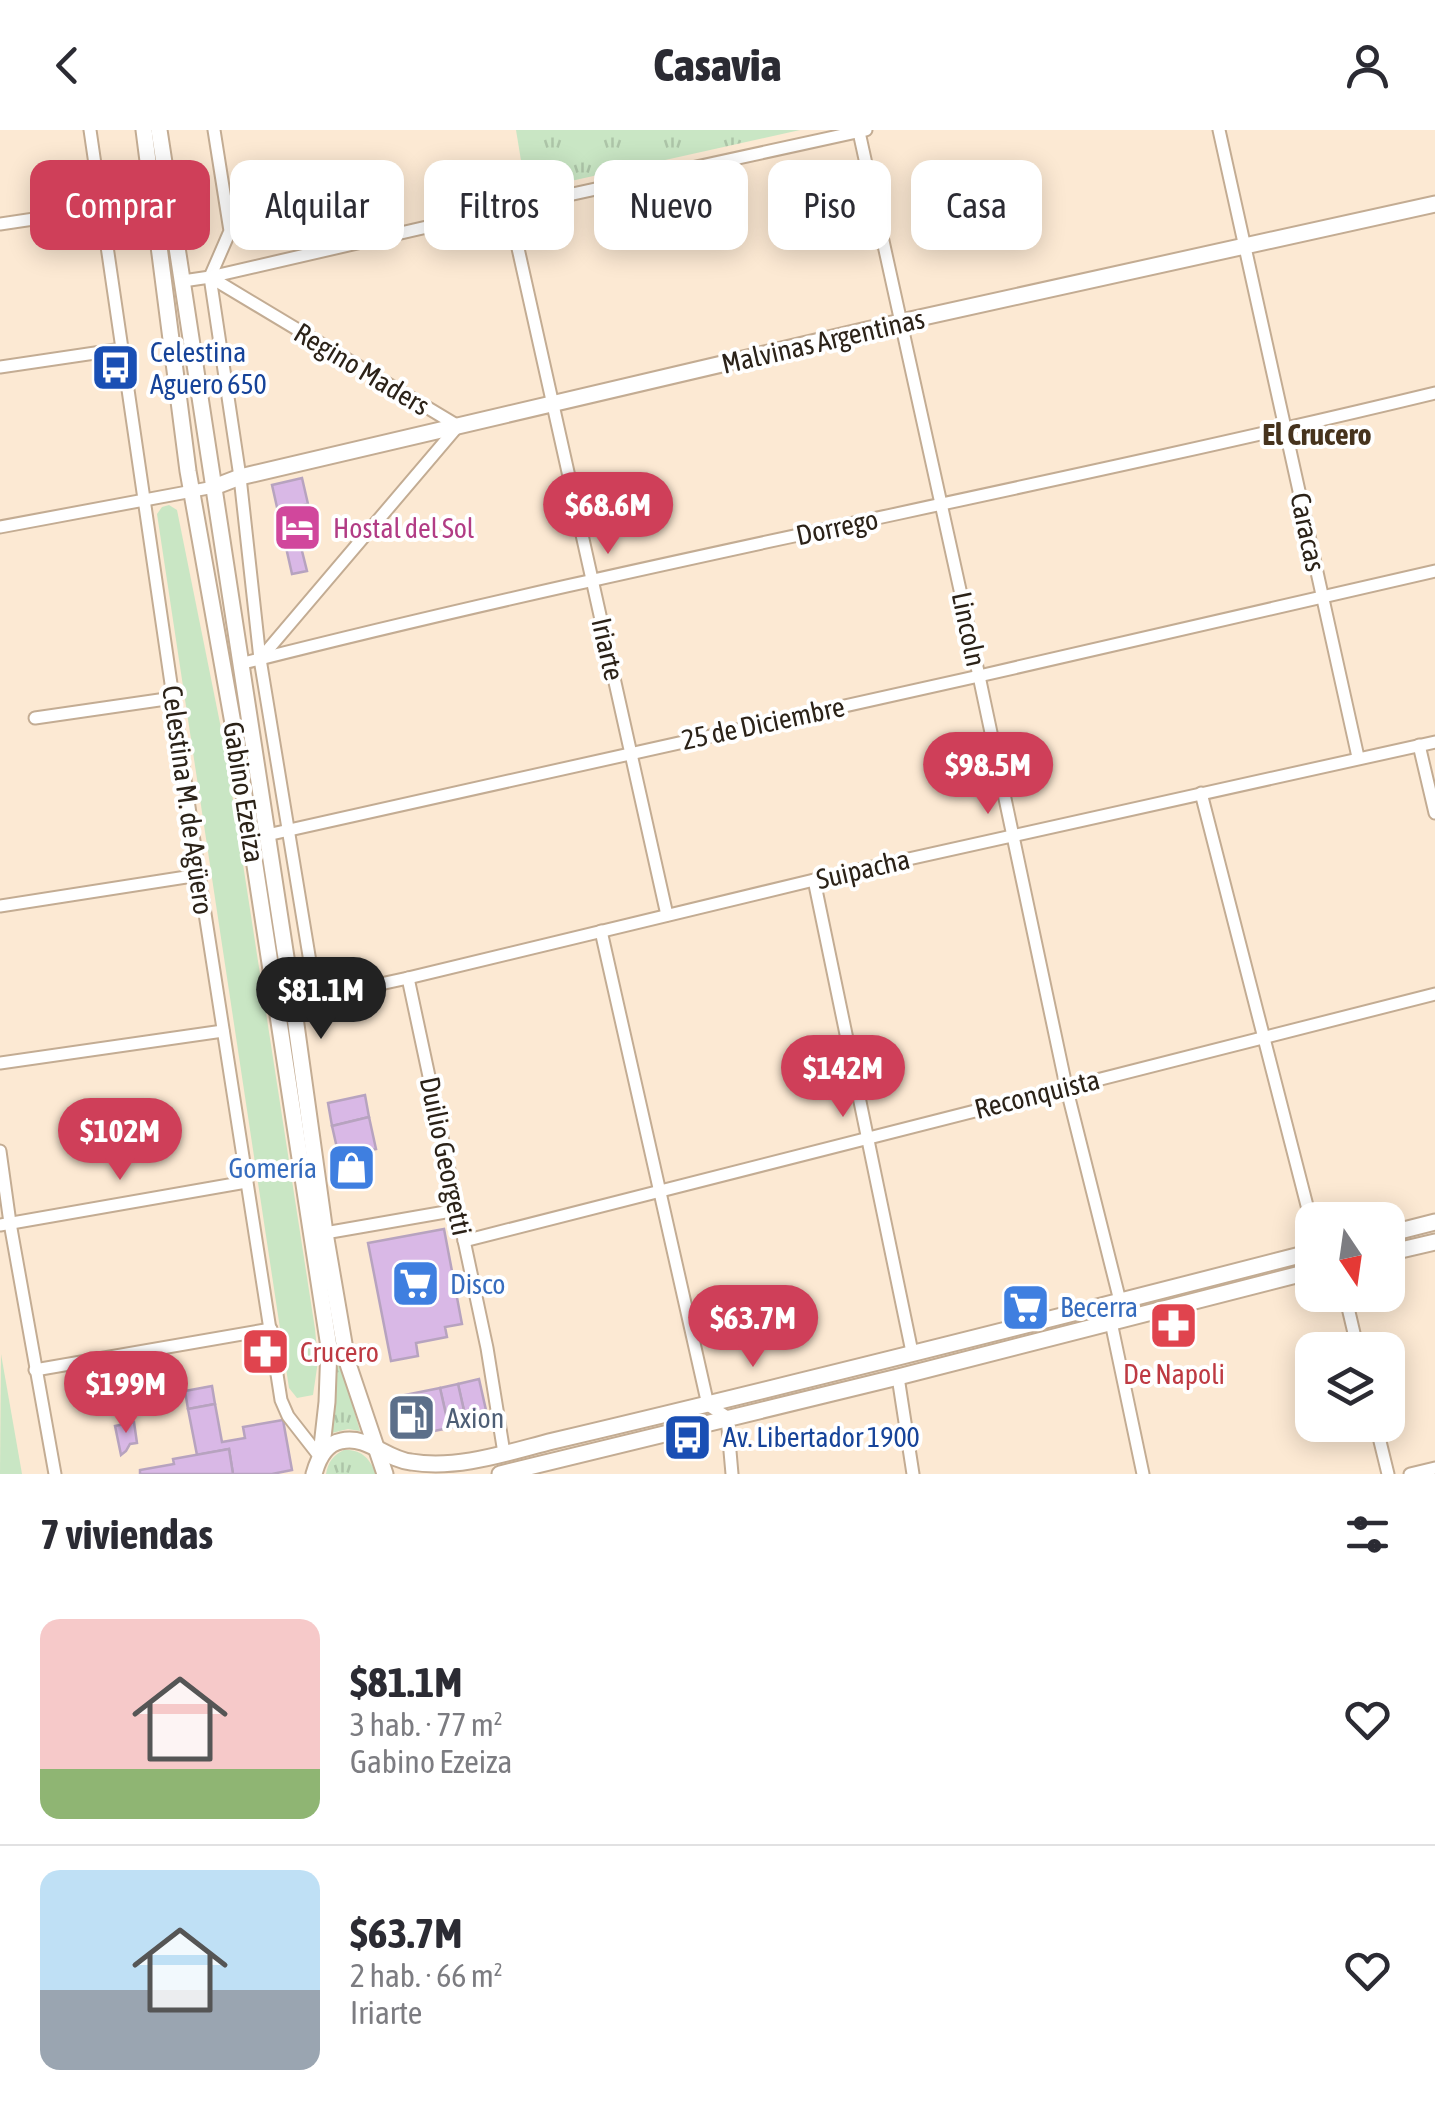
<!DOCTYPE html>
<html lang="es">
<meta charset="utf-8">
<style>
:root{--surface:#fff;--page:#f7f7f7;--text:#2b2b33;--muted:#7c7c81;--line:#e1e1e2;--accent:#cf3f59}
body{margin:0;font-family:"Asap Condensed",sans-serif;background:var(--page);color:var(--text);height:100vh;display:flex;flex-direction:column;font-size:38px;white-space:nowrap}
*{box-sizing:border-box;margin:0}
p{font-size:32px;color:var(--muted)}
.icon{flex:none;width:55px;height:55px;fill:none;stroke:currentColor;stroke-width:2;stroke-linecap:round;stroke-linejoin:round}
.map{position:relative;height:1344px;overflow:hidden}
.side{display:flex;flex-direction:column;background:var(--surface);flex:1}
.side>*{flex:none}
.guide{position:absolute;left:30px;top:30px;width:1375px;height:90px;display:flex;gap:20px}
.needle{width:65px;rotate:167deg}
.controls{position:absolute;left:1295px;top:1072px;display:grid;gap:20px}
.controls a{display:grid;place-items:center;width:110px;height:110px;border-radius:20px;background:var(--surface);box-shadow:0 5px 25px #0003;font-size:50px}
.price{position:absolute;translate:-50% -85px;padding:0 22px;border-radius:35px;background:var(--accent);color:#fff;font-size:32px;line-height:65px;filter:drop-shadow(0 2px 5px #0008)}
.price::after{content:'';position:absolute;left:50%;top:60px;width:30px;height:22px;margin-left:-15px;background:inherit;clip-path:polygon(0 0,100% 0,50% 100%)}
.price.on{background:#222;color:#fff}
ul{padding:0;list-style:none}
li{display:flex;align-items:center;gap:30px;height:250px;padding:0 40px}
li+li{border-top:2px solid var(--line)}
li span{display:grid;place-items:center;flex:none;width:280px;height:200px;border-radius:20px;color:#555}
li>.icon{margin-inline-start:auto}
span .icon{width:120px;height:120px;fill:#fffc;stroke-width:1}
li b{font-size:42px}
h2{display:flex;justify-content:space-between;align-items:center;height:120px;padding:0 40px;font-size:42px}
.pill{padding:0 35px;border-radius:20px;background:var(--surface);box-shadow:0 5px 25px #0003;font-size:35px;line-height:90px}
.pill.on{background:var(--accent);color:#fff}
header{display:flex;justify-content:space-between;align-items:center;height:130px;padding:0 40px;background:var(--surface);font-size:45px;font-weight:800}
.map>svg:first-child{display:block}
.grass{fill:url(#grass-tufts)}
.park{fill:#c9e6c4}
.building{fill:#d9b8e6;stroke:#b7a3bf;stroke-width:2.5}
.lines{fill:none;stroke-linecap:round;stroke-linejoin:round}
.street-casing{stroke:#c3ac93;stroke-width:15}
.secondary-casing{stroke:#c3ac93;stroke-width:19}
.street{stroke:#fff;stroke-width:11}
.secondary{stroke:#fff;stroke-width:15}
.labels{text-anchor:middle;stroke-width:8;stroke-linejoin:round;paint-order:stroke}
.street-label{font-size:28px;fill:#2b2218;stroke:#fff}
.transit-label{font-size:28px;fill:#164399;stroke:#fff;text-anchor:start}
.hotel-label{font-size:28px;fill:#b23c85;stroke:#fff;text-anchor:start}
.shop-label{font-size:28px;fill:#366cbe;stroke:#fff;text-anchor:start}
.health-label{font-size:28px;fill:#be3a42;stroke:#fff;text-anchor:start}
.service-label{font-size:28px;fill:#4e5e75;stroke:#fff;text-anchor:start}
.neighbourhood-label{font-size:30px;font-weight:bold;fill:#46331d;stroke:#fff}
</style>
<header><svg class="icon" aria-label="back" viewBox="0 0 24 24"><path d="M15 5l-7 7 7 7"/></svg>Casavia<svg class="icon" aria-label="person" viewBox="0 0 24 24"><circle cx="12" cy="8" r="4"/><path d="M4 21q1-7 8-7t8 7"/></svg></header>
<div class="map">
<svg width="1435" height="1344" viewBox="0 0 1435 1344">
<defs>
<pattern id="grass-tufts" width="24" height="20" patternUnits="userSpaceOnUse" patternTransform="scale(2.5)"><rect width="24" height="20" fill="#c9e6c4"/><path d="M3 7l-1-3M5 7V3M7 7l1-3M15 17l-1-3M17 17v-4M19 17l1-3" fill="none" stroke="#adc5a8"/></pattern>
</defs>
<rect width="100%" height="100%" fill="#fce9d3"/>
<g class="grass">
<polygon points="516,0 800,0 526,61"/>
<polygon points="338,1225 360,1301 348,1299 332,1303"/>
<path d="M344,1320C362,1319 370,1329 376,1344H326C328,1332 333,1325 344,1320Z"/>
</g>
<g class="park">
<polygon points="169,375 177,380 225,618 315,1199 318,1231 313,1265 297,1268 289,1258 157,384 162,377"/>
<polygon points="1,1224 22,1344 0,1344"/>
</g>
<g class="building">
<polygon points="302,348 308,374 295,377 297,387 310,384 316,410 300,413 307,441 292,444 272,355"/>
<polygon points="365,965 369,987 332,996 328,973"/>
<polygon points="369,987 376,1019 339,1027 332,996"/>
<polygon points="444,1099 462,1194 445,1197 447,1207 416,1213 418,1226 391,1231 368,1113"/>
<polygon points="479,1249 488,1289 467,1294 458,1254"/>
<polygon points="458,1254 467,1294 449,1298 440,1258"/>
<polygon points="212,1256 215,1274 188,1279 185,1261"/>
<polygon points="440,1258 449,1298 404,1307 395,1267"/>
<polygon points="215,1274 222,1312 245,1308 243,1297 283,1290 292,1340 272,1344 233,1344 229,1319 197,1325 188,1279"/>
<polygon points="134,1292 137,1313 130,1314 126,1321 121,1325 115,1296"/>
<polygon points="229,1319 233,1344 140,1344 140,1340 174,1334 173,1329"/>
</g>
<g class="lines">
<defs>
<g id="street">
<polyline points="90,0 199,745 281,1270 288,1286 320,1327"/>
<polyline points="214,0 230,101 210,147 240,347 260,529 316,868"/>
<polyline points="1219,0 1358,627"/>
<polyline points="859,2 979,546 1066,956 1120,1171 1111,1192 1143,1344"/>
<polyline points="509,78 667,785"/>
<polyline points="0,94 154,71"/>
<polyline points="210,147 458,296 260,529"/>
<polyline points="183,151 210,147 509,78 866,0"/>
<polyline points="0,237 122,219"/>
<polyline points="0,397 214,357"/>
<path d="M240,534C636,433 1038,359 1435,263"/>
<polyline points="35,588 173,568"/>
<polyline points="1419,615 1435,683"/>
<polyline points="1201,663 1312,1095"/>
<polyline points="267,705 979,546 1435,441"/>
<polyline points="814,750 912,1222"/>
<polyline points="0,776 199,745"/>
<polyline points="601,801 708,1275 727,1287 732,1344"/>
<polyline points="408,848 487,1218 504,1323"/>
<polyline points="293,873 408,848 814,750 1435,612"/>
<polyline points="0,933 223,901"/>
<polyline points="0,1021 10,1093 55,1344"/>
<polyline points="0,1095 246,1052"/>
<polyline points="325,1103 457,1080"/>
<polyline points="464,1111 1435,864"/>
<polyline points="1345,1165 1358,1220"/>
<polyline points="35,1240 271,1199"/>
<polyline points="898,1247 913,1344"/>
<polyline points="1376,1295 1388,1344"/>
<polyline points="1410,1344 1435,1338"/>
</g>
<g id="secondary">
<polyline points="144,0 188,341 234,599 329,1217 327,1272 321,1325"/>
<polyline points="159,0 293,873 325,1103 347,1231 385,1344"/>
<polyline points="214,357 240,347 901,192 1435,74"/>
<polyline points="1388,1104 1435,1092"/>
<polyline points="1388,1123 1435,1112"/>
<path d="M314,1344C318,1329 325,1314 341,1311C368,1305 385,1329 411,1332C458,1340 509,1322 553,1311C807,1251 1060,1187 1312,1122"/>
<polyline points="500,1344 898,1247 1312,1141"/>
</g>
</defs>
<use href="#street" class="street-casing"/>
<use href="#secondary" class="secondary-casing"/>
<use href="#street" class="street"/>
<use href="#secondary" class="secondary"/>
</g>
<defs>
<symbol id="bus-square" viewBox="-11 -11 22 22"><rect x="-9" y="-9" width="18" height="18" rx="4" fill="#1a4fb4" stroke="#fff"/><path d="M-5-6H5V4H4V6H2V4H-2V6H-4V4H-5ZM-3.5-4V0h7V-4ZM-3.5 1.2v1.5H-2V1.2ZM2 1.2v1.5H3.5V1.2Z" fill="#fff"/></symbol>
<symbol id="hotel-square" viewBox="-11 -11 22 22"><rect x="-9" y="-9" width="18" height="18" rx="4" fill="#d1479c" stroke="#fff"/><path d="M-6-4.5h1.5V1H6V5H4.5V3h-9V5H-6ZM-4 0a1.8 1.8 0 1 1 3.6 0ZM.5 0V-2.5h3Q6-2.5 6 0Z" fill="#fff"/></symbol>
<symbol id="shop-square" viewBox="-11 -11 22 22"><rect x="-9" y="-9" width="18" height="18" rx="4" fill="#3f7fe0" stroke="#fff"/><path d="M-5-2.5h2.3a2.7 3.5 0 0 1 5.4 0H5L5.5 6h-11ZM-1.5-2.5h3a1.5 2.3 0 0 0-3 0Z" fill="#fff"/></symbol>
<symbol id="supermarket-square" viewBox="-11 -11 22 22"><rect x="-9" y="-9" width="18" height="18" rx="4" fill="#3f7fe0" stroke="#fff"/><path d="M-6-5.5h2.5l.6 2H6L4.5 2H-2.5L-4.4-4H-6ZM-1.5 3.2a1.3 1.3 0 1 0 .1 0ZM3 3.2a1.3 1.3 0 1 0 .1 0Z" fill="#fff"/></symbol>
<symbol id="pharmacy-square" viewBox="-11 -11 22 22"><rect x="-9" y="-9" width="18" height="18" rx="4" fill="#e0444e" stroke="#fff"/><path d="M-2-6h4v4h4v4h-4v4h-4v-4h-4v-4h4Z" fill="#fff"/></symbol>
<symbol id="fuel-square" viewBox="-11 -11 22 22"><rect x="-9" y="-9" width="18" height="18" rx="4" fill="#5c6f8a" stroke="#fff"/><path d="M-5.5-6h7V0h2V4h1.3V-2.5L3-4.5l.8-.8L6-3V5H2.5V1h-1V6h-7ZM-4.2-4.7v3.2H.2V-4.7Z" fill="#fff"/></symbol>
</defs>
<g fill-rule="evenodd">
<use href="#bus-square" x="88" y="210" width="55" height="55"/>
<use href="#hotel-square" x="270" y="370" width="55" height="55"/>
<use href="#shop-square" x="324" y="1010" width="55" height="55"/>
<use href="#supermarket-square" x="388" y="1126" width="55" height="55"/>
<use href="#supermarket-square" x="998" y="1150" width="55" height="55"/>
<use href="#pharmacy-square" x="1146" y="1168" width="55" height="55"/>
<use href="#pharmacy-square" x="238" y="1194" width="55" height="55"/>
<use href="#fuel-square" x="384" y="1260" width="55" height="55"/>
<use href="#bus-square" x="660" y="1280" width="55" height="55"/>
</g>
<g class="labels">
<g class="street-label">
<text transform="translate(823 211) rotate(-13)" y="10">Malvinas Argentinas</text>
<text transform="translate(362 239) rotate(31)" y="10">Regino Maders</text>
<text transform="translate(837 397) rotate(-12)" y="10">Dorrego</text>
<text transform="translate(1308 402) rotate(78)" y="10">Caracas</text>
<text transform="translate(969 499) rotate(78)" y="10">Lincoln</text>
<text transform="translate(608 519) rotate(77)" y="10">Iriarte</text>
<text transform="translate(763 593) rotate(-12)" y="10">25 de Diciembre</text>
<text transform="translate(244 662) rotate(81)" y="10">Gabino Ezeiza</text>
<text transform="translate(188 670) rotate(82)" y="10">Celestina M. de Agüero</text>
<text transform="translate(863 739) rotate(-13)" y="10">Suipacha</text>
<text transform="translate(1037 964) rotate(-14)" y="10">Reconquista</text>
<text transform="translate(446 1026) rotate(78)" y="10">Duilio Georgetti</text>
</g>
<g class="transit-label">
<text x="150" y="232">Celestina<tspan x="150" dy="32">Aguero 650</tspan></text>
<text x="723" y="1317">Av. Libertador 1900</text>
</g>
<g class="hotel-label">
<text x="333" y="408">Hostal del Sol</text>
</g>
<g class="shop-label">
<text x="317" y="1048" text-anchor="end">Gomería</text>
<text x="450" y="1164">Disco</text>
<text x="1060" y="1187">Becerra</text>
</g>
<g class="health-label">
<text x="300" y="1232">Crucero</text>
<text x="1174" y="1254" text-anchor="middle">De Napoli</text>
</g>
<g class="service-label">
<text x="446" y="1298">Axion</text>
</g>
<g class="neighbourhood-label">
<text x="1317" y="315">El Crucero</text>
</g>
</g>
</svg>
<div class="controls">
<a><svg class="needle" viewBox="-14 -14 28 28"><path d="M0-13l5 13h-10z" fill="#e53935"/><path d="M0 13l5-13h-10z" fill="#7c7c81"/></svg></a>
<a><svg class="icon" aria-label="layers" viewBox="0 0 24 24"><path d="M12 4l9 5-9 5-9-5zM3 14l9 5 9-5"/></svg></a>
</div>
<b class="price" style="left:608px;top:427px">$68.6M</b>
<b class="price" style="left:988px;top:687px">$98.5M</b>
<b class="price on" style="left:321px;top:912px">$81.1M</b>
<b class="price" style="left:843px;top:990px">$142M</b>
<b class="price" style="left:120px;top:1053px">$102M</b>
<b class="price" style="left:753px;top:1240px">$63.7M</b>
<b class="price" style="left:126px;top:1306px">$199M</b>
<div class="guide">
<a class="pill on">Comprar</a>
<a class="pill">Alquilar</a>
<a class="pill">Filtros</a>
<a class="pill">Nuevo</a>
<a class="pill">Piso</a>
<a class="pill">Casa</a>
</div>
</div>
<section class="side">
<h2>7 viviendas<svg class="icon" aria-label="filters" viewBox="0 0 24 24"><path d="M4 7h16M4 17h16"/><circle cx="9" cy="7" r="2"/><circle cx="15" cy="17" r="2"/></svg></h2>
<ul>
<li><span style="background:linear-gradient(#f6c9c9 75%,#8fb573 0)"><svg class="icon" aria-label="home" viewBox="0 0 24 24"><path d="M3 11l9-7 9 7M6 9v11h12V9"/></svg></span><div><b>$81.1M</b><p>3 hab. · 77 m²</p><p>Gabino Ezeiza</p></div><svg class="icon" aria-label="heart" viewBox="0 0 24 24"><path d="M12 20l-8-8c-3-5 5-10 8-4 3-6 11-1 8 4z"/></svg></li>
<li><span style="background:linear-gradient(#bfe0f5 60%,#9aa5b1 0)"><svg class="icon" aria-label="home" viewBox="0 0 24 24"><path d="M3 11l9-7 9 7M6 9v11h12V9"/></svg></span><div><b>$63.7M</b><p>2 hab. · 66 m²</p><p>Iriarte</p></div><svg class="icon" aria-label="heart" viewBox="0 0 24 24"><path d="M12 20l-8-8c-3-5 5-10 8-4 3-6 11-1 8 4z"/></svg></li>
</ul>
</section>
